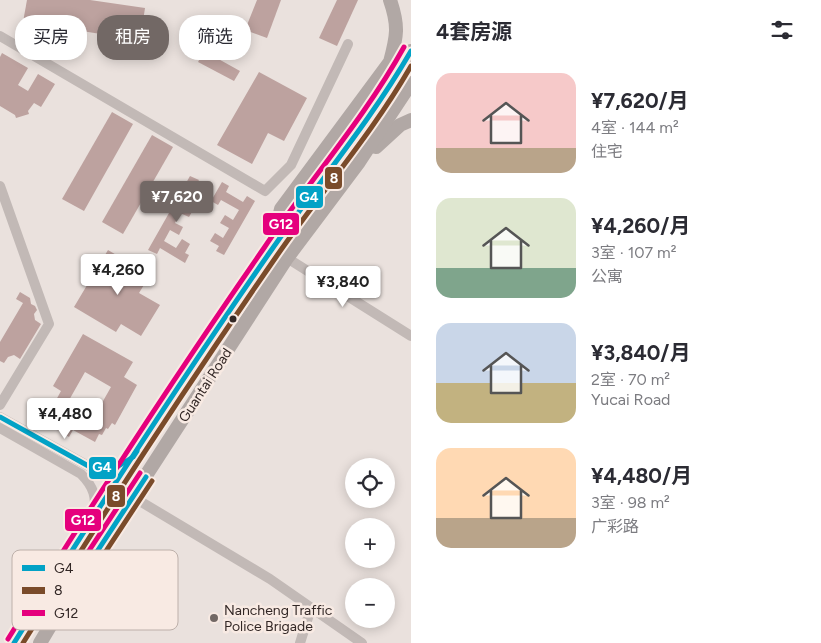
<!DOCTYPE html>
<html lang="zh">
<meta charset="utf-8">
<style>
:root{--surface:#fff;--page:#f2f2f3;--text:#2b2b33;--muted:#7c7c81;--accent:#726865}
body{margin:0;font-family:Figtree,"Noto Sans SC",sans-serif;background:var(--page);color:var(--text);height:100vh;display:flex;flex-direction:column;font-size:19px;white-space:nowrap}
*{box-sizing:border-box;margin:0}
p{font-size:16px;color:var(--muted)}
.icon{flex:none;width:28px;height:28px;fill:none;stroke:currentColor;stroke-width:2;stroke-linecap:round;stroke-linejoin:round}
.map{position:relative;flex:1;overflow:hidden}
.panel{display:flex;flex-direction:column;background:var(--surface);width:410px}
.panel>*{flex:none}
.guide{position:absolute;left:15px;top:15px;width:320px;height:45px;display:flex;gap:10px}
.buttons{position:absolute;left:345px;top:458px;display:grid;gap:10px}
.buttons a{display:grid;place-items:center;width:50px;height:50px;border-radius:50%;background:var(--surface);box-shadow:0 2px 12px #0003;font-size:25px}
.price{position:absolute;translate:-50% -42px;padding:0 11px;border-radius:5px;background:#fff;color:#222;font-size:16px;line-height:32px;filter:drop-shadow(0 1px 2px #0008)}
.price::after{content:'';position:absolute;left:50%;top:30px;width:15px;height:11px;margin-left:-8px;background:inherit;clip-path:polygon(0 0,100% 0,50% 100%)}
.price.active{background:var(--accent);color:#fff}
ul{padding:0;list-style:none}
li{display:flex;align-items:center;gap:15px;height:125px;padding:0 25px}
li span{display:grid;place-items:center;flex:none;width:140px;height:100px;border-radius:15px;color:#555}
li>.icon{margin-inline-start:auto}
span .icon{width:60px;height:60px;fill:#fffc;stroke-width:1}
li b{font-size:21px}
h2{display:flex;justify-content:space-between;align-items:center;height:60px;padding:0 25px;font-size:21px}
.chip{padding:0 18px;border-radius:20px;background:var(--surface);box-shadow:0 2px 12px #0003;font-size:18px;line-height:45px}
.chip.active{background:var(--accent);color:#fff}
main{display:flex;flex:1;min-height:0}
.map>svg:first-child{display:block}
.building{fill:#bda29f;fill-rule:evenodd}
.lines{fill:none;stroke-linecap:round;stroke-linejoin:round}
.minor{stroke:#c2b9b6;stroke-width:10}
.major{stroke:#b1a8a5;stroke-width:14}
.bus-1-casing{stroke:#f8eae3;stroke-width:9}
.bus-2-casing{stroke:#f8eae3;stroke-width:9}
.bus-3-casing{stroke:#f8eae3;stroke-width:9}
.bus-1{stroke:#02a2c6;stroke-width:5}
.bus-2{stroke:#7a4b2a;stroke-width:5}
.bus-3{stroke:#e5007d;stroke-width:5}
.bus-dot{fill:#322725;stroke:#f8eae3;stroke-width:2}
.poi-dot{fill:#726865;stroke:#f8eae3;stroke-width:2}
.labels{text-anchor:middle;stroke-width:5;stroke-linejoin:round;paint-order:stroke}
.street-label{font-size:14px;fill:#322725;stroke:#f8eae3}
.poi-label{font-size:14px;fill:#322725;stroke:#f8eae3;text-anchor:start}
.key{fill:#f8eae3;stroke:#bdb0aa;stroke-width:1}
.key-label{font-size:14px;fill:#322725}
.line-badge{stroke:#f8eae3;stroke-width:2}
.badge-label{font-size:14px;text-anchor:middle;font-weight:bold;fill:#fff}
</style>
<main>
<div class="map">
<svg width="411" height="643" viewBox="0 0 411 643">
<rect width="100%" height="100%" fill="#eae1dd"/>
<g class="building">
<polygon points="27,0 90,0 145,8 140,40 23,22"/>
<polygon points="257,0 281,0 267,38 245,30"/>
<polygon points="337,0 358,0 337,46 319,38"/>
<polygon points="204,51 240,71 234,81 198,62"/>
<polygon points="2,53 28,68 18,85 28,91 38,74 55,84 41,107 34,103 28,111 29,114 16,118 15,115 0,106 0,57"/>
<polygon points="259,72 307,98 284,141 268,133 252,164 217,145"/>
<polygon points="112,112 133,124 84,211 62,199"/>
<polygon points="152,135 173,147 123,234 102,222"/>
<polygon points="190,176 199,180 195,187 204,191 200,199 191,194 185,205 193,210 189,217 180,213 175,223 183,227 179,235 170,230 164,241 176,248 182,239 190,244 185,253 189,255 185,263 160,248 157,254 148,250"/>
<polygon points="222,182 229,186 226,192 243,202 247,196 255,201 224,255 216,251 219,246 210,241 215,233 223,238 229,228 220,223 225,215 233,220 239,210 221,200 218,205 211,201"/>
<polygon points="108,250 150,275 139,293 160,305 141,336 121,324 116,332 74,307"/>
<polygon points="20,292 30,298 31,304 35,306 37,310 34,314 35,320 41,324 20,359 14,355 8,357 4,363 0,361 0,342 23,303 16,299"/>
<path d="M83,334L133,362L124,377L137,385L115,425L112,423L108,429L106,428L102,435L99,434L95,442L73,430L69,437L44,422L61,391L53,386ZM85,372L111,387L90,424L64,409Z"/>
</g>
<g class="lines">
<g class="minor">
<polyline points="0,36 265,191 291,165 348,44"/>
<polyline points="0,186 49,324 0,405"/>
<polyline points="287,258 411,336"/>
<polyline points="0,417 92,468 117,467 130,459"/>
<path d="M0,428L81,474C93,486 98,498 93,515"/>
<polyline points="133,497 270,579 362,643"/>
<polyline points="300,643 311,608"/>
</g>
<g class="major">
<polyline points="376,147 400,125 411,120"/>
<path d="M273,243L281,209L390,62C397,36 399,26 390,0"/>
<path d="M14,643C96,510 182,380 270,252C316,184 372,124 411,51"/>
<polyline points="40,643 71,591 287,258 359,162 411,83"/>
</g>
<defs>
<g id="bus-1">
<polyline points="0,417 92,468 117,467 133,457 137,451"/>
<polyline points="81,576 146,477"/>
<path d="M14,643C96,511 181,380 270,252C317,184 370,122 411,51"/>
</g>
<g id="bus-2">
<polyline points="87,580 152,481"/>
<path d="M23,643C104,512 188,384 276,257C320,193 372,134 411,66"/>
</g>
<g id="bus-3">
<polyline points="75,572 140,473"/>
<path d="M8,639C90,507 175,376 264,248C310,180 364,119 404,47"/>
</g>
</defs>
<use href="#bus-1" class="bus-1-casing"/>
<use href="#bus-2" class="bus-2-casing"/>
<use href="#bus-3" class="bus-3-casing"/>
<use href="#bus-1" class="bus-1"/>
<use href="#bus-2" class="bus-2"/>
<use href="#bus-3" class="bus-3"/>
</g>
<circle class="bus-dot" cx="233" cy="319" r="4.5"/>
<circle class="poi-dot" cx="214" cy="618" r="5"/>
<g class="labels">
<g class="street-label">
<text transform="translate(205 385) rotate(-57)" y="5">Guantai Road</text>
</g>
<g class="poi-label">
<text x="224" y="615">Nancheng Traffic<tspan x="224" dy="16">Police Brigade</tspan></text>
</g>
</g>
<rect x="12" y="550" width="166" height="80" rx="8" class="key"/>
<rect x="22" y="565" width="23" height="6" fill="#02a2c6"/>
<rect x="22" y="587" width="23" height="7" fill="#7a4b2a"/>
<rect x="22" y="610" width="23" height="6" fill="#e5007d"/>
<g class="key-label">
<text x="54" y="573">G4</text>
<text x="54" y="595">8</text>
<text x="54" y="618">G12</text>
</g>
<g class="line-badge">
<rect x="324" y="166" width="19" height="24" rx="5" fill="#7a4b2a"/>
<rect x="295" y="185" width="29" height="24" rx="5" fill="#02a2c6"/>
<rect x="262" y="212" width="38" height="24" rx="5" fill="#e5007d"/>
<rect x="88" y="456" width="29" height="24" rx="5" fill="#02a2c6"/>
<rect x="106" y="484" width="20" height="24" rx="5" fill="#7a4b2a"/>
<rect x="64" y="508" width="38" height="24" rx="5" fill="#e5007d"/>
</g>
<g class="badge-label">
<text x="334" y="183">8</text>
<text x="309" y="202">G4</text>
<text x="281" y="229">G12</text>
<text x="102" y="472">G4</text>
<text x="116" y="501">8</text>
<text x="83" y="525">G12</text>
</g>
</svg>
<div class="buttons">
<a><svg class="icon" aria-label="locate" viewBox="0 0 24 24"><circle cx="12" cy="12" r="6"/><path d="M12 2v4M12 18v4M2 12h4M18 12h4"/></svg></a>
<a>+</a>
<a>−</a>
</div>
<b class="price active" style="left:177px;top:223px">¥7,620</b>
<b class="price" style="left:118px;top:296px">¥4,260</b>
<b class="price" style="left:343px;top:308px">¥3,840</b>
<b class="price" style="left:65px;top:440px">¥4,480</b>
<div class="guide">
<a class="chip">买房</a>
<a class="chip active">租房</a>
<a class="chip">筛选</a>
</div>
</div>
<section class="panel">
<h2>4套房源<svg class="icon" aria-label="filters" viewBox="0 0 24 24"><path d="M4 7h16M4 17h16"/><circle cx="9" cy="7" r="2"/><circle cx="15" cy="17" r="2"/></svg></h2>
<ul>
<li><span style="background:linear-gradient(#f6c9c9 75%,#b9a48a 0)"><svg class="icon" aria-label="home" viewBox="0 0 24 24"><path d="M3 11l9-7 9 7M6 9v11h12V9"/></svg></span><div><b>¥7,620/月</b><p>4室 · 144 m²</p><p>住宅</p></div></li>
<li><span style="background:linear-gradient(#dfe7d0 70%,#7fa58c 0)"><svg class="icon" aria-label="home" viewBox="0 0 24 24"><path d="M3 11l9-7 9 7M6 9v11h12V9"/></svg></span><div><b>¥4,260/月</b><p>3室 · 107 m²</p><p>公寓</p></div></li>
<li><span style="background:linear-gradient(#c9d6e8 60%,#c2b280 0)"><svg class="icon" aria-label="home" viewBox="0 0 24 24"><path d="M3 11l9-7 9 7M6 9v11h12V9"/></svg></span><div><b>¥3,840/月</b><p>2室 · 70 m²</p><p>Yucai Road</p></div></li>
<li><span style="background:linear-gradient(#ffd9b3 70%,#b9a48a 0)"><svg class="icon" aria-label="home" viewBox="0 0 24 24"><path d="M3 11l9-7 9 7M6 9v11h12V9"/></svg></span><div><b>¥4,480/月</b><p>3室 · 98 m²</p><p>广彩路</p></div></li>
</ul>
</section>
</main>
